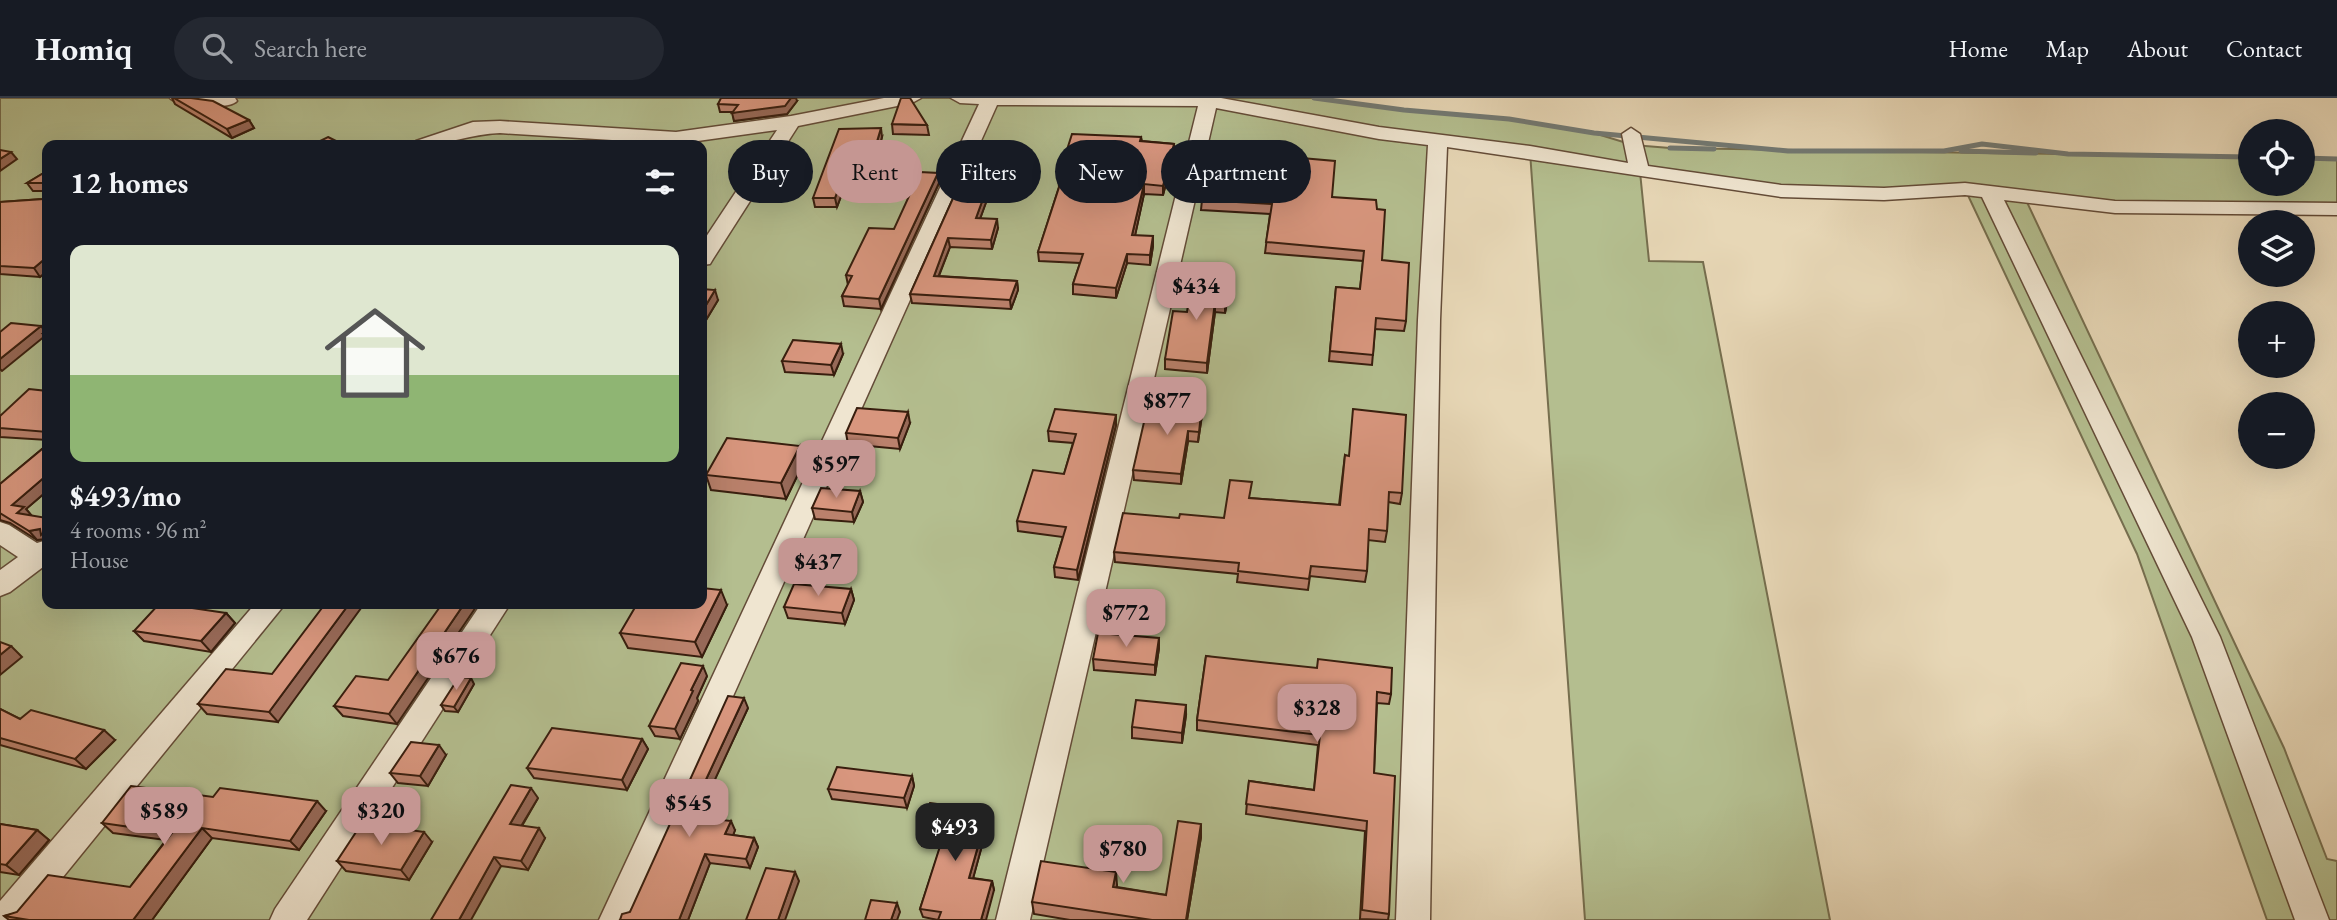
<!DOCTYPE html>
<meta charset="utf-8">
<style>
:root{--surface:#171b24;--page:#242831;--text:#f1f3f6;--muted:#9ea1a6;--line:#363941;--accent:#c59692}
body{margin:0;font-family:"EB Garamond",serif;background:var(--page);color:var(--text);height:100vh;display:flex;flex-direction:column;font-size:26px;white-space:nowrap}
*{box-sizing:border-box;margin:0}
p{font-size:23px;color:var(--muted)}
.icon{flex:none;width:38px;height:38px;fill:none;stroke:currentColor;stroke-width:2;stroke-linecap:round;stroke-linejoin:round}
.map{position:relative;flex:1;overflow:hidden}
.details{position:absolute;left:42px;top:42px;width:665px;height:469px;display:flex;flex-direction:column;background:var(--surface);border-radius:14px;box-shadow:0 7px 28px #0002}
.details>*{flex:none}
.banner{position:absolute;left:728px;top:42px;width:665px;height:63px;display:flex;gap:14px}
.fabs{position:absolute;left:2238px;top:21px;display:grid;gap:14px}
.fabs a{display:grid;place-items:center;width:77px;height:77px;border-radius:50%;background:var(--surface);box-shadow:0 7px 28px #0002;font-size:35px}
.price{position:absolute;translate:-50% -60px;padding:0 16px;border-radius:14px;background:var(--accent);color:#111;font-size:23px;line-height:46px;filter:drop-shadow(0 2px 4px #0008)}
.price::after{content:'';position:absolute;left:50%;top:42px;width:21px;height:16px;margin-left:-10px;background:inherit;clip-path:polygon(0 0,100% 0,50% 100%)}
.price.current{background:#222;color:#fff}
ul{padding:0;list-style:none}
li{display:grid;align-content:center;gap:14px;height:371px;padding:0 28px}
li+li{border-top:2px solid var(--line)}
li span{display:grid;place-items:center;height:217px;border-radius:14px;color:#555}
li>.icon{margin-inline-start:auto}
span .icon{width:126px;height:126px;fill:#fffc;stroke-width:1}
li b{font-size:30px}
h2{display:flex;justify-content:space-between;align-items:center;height:84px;padding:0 28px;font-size:30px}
.tag{padding:0 24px;border-radius:32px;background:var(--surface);box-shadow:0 7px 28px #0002;font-size:24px;line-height:63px}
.tag.current{background:var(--accent);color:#111}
header{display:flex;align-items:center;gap:42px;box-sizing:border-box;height:98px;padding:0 35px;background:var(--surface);border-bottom:2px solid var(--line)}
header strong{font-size:33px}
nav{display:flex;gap:38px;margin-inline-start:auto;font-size:24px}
.search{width:490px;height:63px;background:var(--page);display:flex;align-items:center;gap:18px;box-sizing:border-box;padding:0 24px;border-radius:38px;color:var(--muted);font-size:26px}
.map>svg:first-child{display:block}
.green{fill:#b4be8f;stroke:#766e4e;stroke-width:2;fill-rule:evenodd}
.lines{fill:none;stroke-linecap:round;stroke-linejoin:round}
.stream{stroke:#737a74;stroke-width:5}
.minor-casing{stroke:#644c38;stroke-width:3}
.minor{fill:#efe5d0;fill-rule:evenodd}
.wall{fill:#ba816c;stroke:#381e0e;stroke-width:2}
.shaded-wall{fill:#976958;stroke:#381e0e;stroke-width:2}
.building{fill:#d8967e;stroke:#381e0e;stroke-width:2}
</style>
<header>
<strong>Homiq</strong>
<div class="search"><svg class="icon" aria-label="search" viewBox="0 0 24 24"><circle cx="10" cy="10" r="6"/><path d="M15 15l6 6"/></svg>Search here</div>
<nav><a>Home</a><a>Map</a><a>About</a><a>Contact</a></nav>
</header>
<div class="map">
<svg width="2337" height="822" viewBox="0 0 2337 822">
<rect width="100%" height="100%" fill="#e7d7b6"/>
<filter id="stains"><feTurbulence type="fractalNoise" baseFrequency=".00286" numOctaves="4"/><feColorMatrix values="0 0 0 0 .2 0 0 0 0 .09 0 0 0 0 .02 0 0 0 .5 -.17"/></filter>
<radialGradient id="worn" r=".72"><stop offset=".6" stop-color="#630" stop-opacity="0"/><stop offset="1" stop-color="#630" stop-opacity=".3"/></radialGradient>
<path class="green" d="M0,0H1314L1404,12L1509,21L1594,35L1633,47L1670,50L2250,59V86H2303V60L2337,61V111L2115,109L2025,100L2284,650L2327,761L2337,763V822H2267L2137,456L1965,91L1781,93L1640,74L1649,163L1703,164L1830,822H1585L1530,54L1438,42L1413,822H0ZM47,47H702V506H47Z"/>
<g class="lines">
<g class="stream">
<polyline points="1314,0 1404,12 1509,21 1594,35 1788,53 1944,53 1982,46 2068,56 2250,59"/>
<polyline points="1670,50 1714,51"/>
<polyline points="1961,53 2036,55"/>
<polyline points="2303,60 2337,61"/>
</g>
<defs>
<g id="minor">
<path d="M170,0H235L237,3C229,12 178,9 170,0Z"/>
<path d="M884,0H921L912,5L798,28L713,161L710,166L702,167V145L777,32L676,46L500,35C470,36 444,48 413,47L416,43L473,24L500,23L676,34L791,18Z"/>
<polygon points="951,0 1221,0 1379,29 1530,48 1628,65 1622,36 1631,30 1640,36 1648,68 1781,87 1884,90 1965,85 2115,103 2337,105 2337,117 2115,115 2004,102 2220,539 2329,822 2295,822 2192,539 1982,99 1965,97 1884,102 1781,99 1447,49 1440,222 1430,822 1396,822 1418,222 1428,47 1379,41 1216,10 1030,822 996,822 1198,8 997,7 633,822 599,822 979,6 960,5"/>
<polygon points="0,424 9,427 37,445 47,442 47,466 10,494 0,498 0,472 18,459 0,447"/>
<polygon points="255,506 285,506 28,822 0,822 0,803"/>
<polygon points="481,506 510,506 307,822 270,822 275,811"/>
</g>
</defs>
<use href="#minor" class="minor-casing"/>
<use href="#minor" class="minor"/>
</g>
<g class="wall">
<polygon points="172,0 191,0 249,22 254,30 232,40 175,6"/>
<polygon points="797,3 787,16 734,23 733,14 720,14 718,6"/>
<polygon points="892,26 927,27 929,37 893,36"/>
<polygon points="882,39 870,83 847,82 837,109 815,109 813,100"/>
<polygon points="1141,39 1142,43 1174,46 1174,55 1163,97 1144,96 1135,137 1153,148 1150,167 1127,165 1116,200 1073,196 1073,186 1080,165 1039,163 1038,154 1059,89 1058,80"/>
<polygon points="47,73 47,173 40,179 0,176 0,104 43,101 43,93 33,93 27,85"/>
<polygon points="963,78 991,79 992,88 980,121 998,130 992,151 950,149 939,178 1017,183 1018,192 1011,211 912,205 910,196"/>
<polygon points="939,85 881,211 844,208 842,198 848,187 846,177 894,131"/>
<polygon points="1332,99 1377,111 1382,162 1406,223 1404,233 1375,231 1372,267 1329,263 1336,189 1360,191 1363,163 1265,155 1270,116 1201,112 1202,102"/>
<polygon points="702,191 718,202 706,222 702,222"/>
<polygon points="1229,194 1225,215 1215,214 1207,275 1165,271 1165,261 1187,214"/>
<polygon points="843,256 834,277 785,274 782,263"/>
<polygon points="47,293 47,342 0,339 0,318"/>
<polygon points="1202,317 1198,344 1188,343 1181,386 1134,382 1133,372"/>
<polygon points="910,325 900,351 848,346 846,335"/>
<polygon points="1116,327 1078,482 1055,479 1054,469 1063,439 1018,433 1017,423 1064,376 1073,345 1049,343 1048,333"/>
<polygon points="47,347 47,393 26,411 31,417 45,441 37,442 10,425 0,422 0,386"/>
<polygon points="1345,357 1402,395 1400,406 1388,404 1387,433 1385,444 1368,442 1367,473 1365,484 1310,478 1308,492 1237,484 1238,476 1115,464 1114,454 1179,420 1224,420 1250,400 1339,407"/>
<polygon points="804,364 786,401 711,392 706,377"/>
<polygon points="860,393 863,404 854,424 815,421 812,410"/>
<polygon points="851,491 854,502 845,526 788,520 784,509"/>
<polygon points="727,507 702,559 628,550 620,535"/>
<polygon points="226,515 235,525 211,554 144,543 134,533"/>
<polygon points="1159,540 1159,550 1155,577 1094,572 1093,561"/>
<polygon points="1206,558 1391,596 1389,606 1377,605 1374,675 1389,816 1388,822 1360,821 1365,733 1246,716 1249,683 1314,692 1318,647 1197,632 1197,622"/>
<polygon points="272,576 278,624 207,616 198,606"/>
<polygon points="707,578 697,600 698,603 680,641 655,638 649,628"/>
<polygon points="388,582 397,626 343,618 334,608"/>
<polygon points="474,586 458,614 445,613 441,607"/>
<polygon points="748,610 697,719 735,732 733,737 754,740 758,749 750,770 710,765 688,822 620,822 630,814"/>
<polygon points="0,611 20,621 115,642 86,671 0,647"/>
<polygon points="1186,617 1182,645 1132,640 1132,629"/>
<polygon points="642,641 648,651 627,692 534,680 527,670"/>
<polygon points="446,657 428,688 398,685 390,675"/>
<polygon points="912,678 914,688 907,710 832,701 828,691"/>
<polygon points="213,699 326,713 299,752 212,740 152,822 9,822 4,818 130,789 166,742 113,735 102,725"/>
<polygon points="538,700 522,728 545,740 528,772 501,768 431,822"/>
<polygon points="988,713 989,722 973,780 992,783 994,792 938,822 923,819 920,811 940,750 922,748 920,739"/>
<polygon points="0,726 37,732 49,742 19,777 0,774"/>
<polygon points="1201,739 1187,822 1070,822 1034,816 1032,804 1117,787 1117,789 1166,797"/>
<polygon points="432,744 409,782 346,773 337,763"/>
</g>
<g class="shaded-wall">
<polygon points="791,0 796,0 797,3 787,16 734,23 732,15"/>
<polygon points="249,22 254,30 232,40 227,31"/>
<polygon points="881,30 882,39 870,83 868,74"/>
<polygon points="1174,46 1174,55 1163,97 1163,88"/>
<polygon points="11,54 17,61 0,73 0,61"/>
<polygon points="845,73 847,82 837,109 835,100"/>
<polygon points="938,75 939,85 881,211 879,201"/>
<polygon points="991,79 992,88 977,129 976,120"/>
<polygon points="1144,86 1144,96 1133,147 1132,137"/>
<polygon points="997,121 998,130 992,151 991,142"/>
<polygon points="1153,138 1153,148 1150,167 1150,157"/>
<polygon points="948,140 950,149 935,187 934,178"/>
<polygon points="1127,156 1127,165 1116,200 1116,190"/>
<polygon points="47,159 47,173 40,179 34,170"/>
<polygon points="1017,183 1018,192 1011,211 1010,202"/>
<polygon points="1229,184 1229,194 1225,215 1225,205"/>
<polygon points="715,192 718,202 706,222 703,212"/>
<polygon points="1215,204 1215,214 1207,275 1207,265"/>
<polygon points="41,228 47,236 43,236 45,238 2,273 0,271 0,261"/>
<polygon points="841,246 843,256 834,277 831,267"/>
<polygon points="1202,307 1202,317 1198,344 1199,334"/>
<polygon points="908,314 910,325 900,351 898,340"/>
<polygon points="1116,317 1116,327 1078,482 1077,472"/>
<polygon points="1188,333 1188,343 1181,386 1181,376"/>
<polygon points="800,348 804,364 786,401 781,385"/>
<polygon points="47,377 47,393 26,411 32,418 26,424 12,407"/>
<polygon points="860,393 863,404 854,424 852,414"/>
<polygon points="40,431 47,431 47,443 45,441 37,442 29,433"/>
<polygon points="851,491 854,502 845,526 842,515"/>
<polygon points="721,492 727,507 702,559 695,544"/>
<polygon points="349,506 364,506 278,624 269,614"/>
<polygon points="464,506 478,506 397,626 389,616"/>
<polygon points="226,515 235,525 211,554 201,543"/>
<polygon points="1159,540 1159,550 1155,577 1155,567"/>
<polygon points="11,548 22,559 0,577 0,557"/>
<polygon points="703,568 707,578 697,600 698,603 680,641 675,631 691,592"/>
<polygon points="471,580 474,586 458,614 454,609"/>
<polygon points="744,600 748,610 694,727 689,718"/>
<polygon points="1186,607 1186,617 1182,645 1182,635"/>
<polygon points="104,632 115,642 86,671 75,661"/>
<polygon points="642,641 648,651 627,692 622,682"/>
<polygon points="439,647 446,657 428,688 420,678"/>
<polygon points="912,678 914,688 907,710 904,700"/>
<polygon points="531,690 538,700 517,735 510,726"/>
<polygon points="317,703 326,713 299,752 290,743"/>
<polygon points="988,713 989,722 971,788 969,780"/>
<polygon points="731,723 735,732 730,746 725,736"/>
<polygon points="1201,726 1201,739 1187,822 1186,822"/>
<polygon points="202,730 212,740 152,822 133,822"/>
<polygon points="539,730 545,740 528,772 521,763"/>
<polygon points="37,732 49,742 19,777 6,767"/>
<polygon points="424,734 432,744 409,782 401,772"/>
<polygon points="754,740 758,749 750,770 746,761"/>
<polygon points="705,756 710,765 688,822 679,822"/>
<polygon points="494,759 501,768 471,822 459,822"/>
<polygon points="795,774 799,783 785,822 778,822"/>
<polygon points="1116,774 1117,787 1114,802 1113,789"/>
<polygon points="992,783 994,792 986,822 981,822"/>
<polygon points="897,805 900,814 897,822 891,822"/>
</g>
<g class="building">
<polygon points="174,0 191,0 213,3 249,22 227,31"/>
<polygon points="721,0 791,0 785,8 732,15 738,7 718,6"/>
<polygon points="901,0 910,0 927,27 892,26"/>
<polygon points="881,30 868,74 845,73 835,100 813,100 839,31"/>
<polygon points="1072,36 1141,39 1140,43 1174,46 1163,88 1144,86 1132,137 1153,138 1150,157 1127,156 1116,190 1073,186 1083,156 1038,154 1062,80 1058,80"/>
<polygon points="328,39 344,47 312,47"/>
<polygon points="0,52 11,54 0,61"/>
<polygon points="1211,52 1335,63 1332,99 1376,102 1377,111 1385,112 1382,162 1409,165 1406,223 1376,220 1373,257 1330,253 1336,189 1360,191 1364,153 1266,144 1272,106 1202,102"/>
<polygon points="47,73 47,159 34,170 0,168 0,104 43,101 43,85 27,85"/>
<polygon points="920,74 938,75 879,201 842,198 852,178 846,177 869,130 894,131"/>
<polygon points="963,78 991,79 976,120 997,121 991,142 948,140 934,178 1017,183 1010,202 910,196"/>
<polygon points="1192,181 1229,184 1225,205 1215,204 1207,265 1165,261 1173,213 1187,214"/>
<polygon points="702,191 715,192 703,212 702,212"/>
<polygon points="11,225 41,228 0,261 0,234"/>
<polygon points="793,242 841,246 831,267 782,263"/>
<polygon points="29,291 47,293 47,334 0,330 0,318"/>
<polygon points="1157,303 1202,307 1199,334 1188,333 1181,376 1133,372 1147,311 1156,312"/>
<polygon points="857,310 908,314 898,340 846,335"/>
<polygon points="1055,311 1116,317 1077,472 1054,469 1066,429 1017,423 1033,372 1064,376 1076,336 1048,333"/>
<polygon points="1353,311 1406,317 1402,395 1389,394 1387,433 1369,431 1367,473 1311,468 1309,481 1238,473 1239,465 1114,454 1123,415 1179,420 1180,416 1224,420 1230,382 1252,384 1249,400 1340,407 1345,357 1349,358"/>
<polygon points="727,340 800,348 781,385 706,377"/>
<polygon points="47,347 47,377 12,407 24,409 17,415 47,420 47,431 41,437 40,431 29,433 0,415 0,386"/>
<polygon points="821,390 860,393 852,414 812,410"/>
<polygon points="794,486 851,491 842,515 784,509"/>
<polygon points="702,490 721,492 695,544 620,535 637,506 702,506"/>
<polygon points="159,506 165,506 226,515 201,543 134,533"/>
<polygon points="325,506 349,506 269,614 198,606 226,571 272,576"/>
<polygon points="442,506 464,506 389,616 334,608 356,578 388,582"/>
<polygon points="1098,535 1159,540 1155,567 1093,561"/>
<polygon points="0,544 11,548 0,557"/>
<polygon points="1206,558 1317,570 1318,561 1392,570 1391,596 1377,594 1374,675 1395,678 1389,816 1362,812 1367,723 1246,706 1249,683 1314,692 1320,637 1197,622"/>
<polygon points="681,565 703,568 691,592 693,593 675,631 649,628"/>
<polygon points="459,579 471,580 454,609 441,607"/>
<polygon points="728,598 744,600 689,718 731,723 725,736 754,740 746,761 705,756 679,822 620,822 622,816 630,814"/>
<polygon points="1136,602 1186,607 1182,635 1132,629"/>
<polygon points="0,611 20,621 31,612 104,632 75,661 0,640"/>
<polygon points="552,630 642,641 622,682 527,670"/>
<polygon points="411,644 439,647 420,678 390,675"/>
<polygon points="837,669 912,678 904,700 828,691"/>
<polygon points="511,687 531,690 510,726 539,730 521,763 494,759 459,822 431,822"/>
<polygon points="131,688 213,699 220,690 317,703 290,743 202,730 133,822 29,822 4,818 17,814 48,777 130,789 172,735 102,725"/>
<polygon points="930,705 988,713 969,780 992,783 981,822 938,822 941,814 920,811 942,742 920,739"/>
<polygon points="1178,723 1201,726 1186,822 1152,822 1032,804 1041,763 1116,774 1113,789 1166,797"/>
<polygon points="362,725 424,734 401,772 337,763"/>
<polygon points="0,726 37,732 6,767 0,766"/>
<polygon points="766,770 795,774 778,822 746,822"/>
<polygon points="871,802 897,805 891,822 865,822"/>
</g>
<rect width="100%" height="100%" filter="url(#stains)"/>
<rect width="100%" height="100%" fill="url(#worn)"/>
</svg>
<div class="fabs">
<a><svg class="icon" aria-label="locate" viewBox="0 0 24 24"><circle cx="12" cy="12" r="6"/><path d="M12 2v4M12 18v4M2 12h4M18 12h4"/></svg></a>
<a><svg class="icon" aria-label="layers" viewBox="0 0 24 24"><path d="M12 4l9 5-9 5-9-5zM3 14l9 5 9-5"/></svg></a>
<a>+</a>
<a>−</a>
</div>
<b class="price" style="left:1196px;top:224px">$434</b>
<b class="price" style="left:1167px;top:339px">$877</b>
<b class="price" style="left:836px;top:402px">$597</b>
<b class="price" style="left:818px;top:500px">$437</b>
<b class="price" style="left:1126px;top:551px">$772</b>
<b class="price" style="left:456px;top:594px">$676</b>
<b class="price" style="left:1317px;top:646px">$328</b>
<b class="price" style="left:689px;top:741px">$545</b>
<b class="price" style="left:164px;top:749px">$589</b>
<b class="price" style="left:381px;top:749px">$320</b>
<b class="price current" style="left:955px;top:765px">$493</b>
<b class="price" style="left:1123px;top:787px">$780</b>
<div class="banner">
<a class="tag">Buy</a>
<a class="tag current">Rent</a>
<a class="tag">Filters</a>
<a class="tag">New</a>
<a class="tag">Apartment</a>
</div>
<section class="details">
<h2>12 homes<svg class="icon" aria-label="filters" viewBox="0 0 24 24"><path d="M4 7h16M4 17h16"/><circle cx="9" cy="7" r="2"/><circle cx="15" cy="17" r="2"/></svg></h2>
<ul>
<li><span style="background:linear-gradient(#dfe7d0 60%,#8fb573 0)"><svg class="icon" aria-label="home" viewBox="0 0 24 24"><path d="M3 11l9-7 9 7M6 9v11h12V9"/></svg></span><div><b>$493/mo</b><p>4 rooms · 96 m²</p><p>House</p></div></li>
</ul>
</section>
</div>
